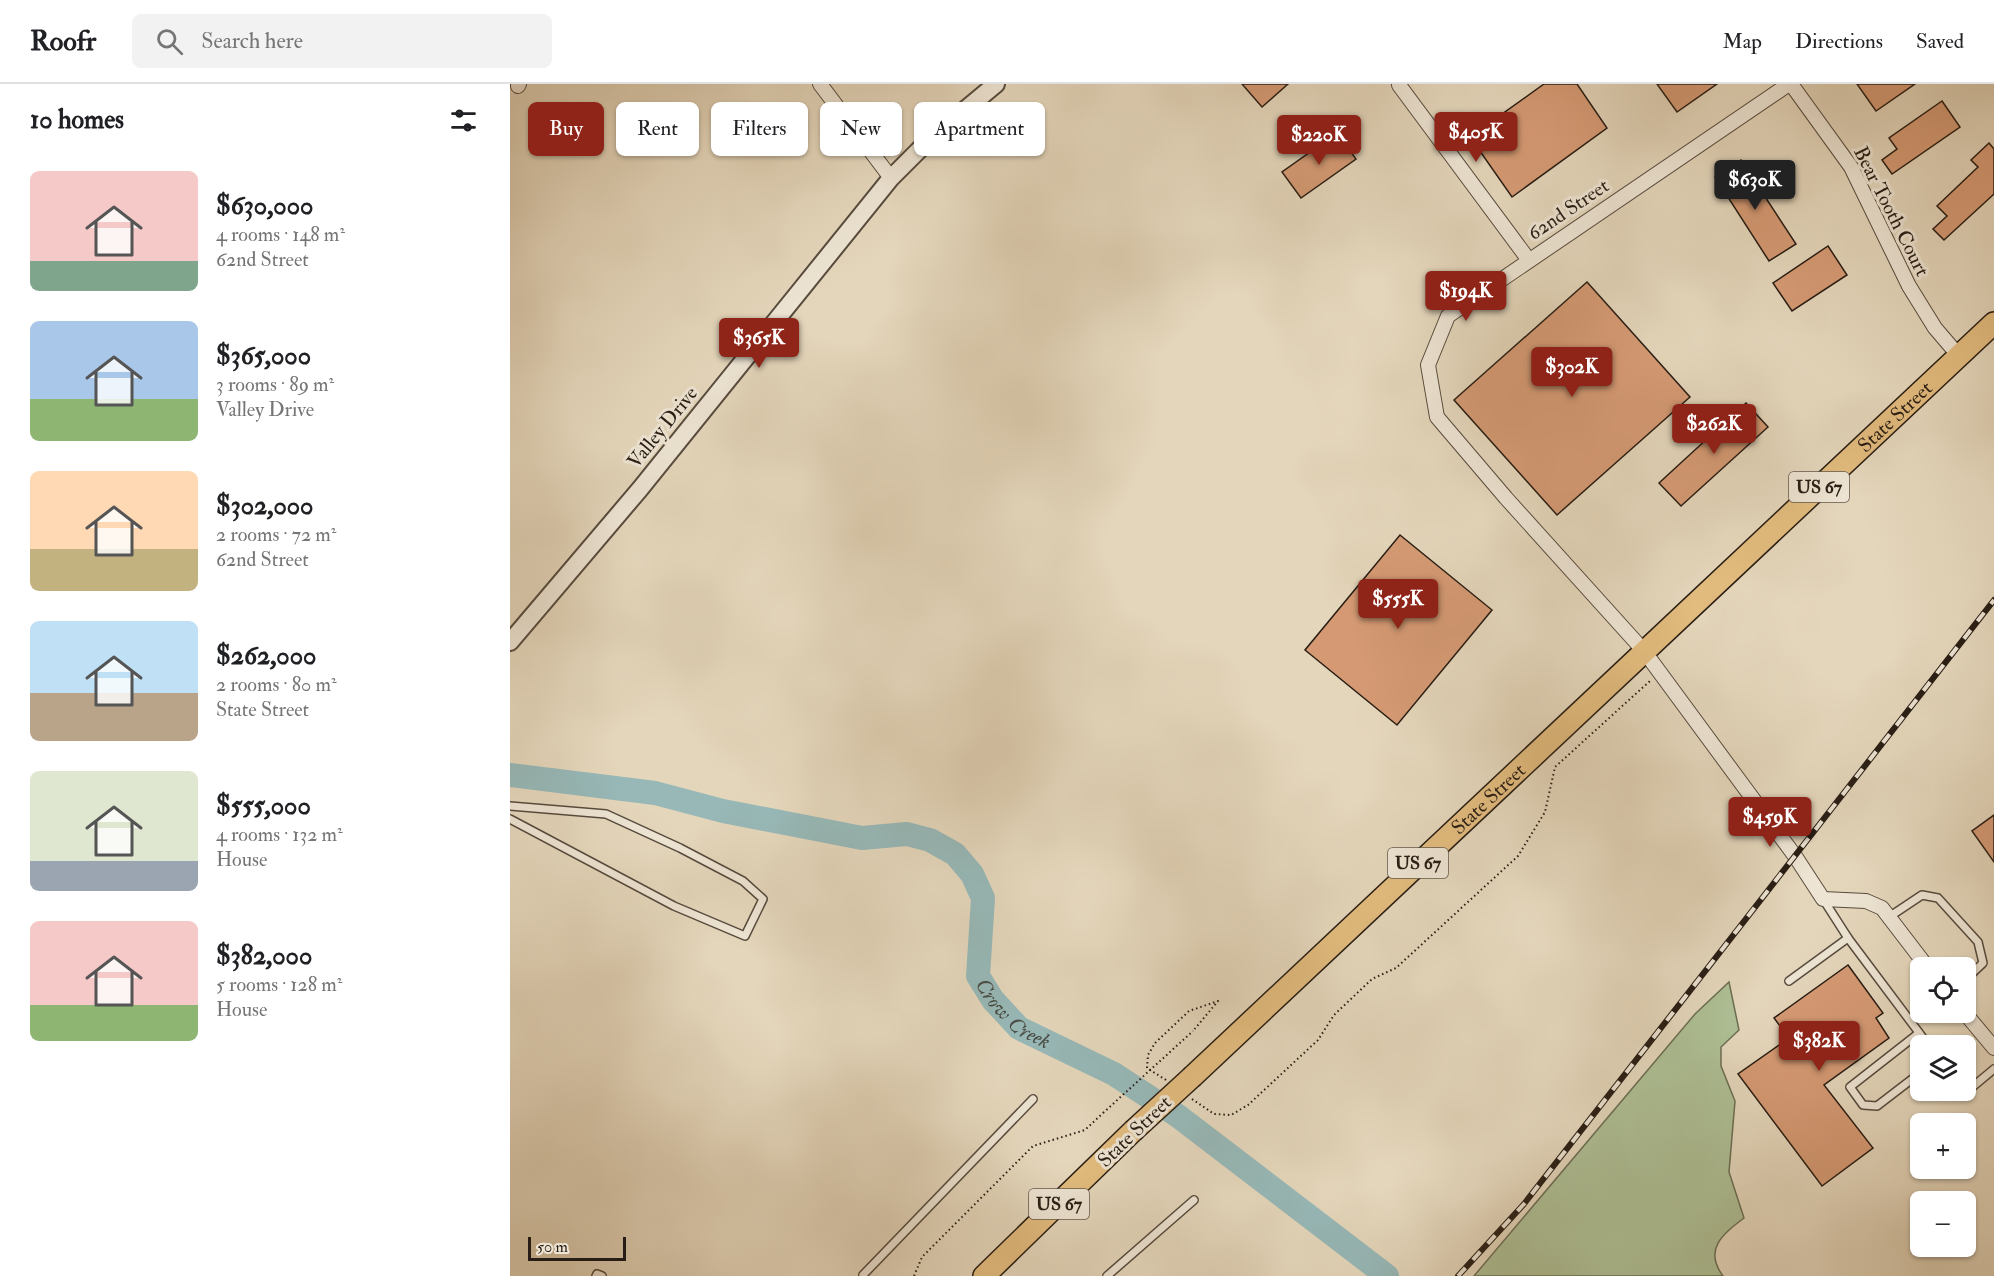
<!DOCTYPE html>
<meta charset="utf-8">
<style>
:root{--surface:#fff;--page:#f2f2f2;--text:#202124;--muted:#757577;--line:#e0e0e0;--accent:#8f2418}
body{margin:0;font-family:"IM FELL Double Pica",serif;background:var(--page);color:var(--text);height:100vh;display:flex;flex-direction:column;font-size:22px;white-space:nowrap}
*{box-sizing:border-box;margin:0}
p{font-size:20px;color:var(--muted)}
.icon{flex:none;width:33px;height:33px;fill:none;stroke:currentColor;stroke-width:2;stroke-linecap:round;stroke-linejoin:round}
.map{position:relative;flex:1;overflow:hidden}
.sheet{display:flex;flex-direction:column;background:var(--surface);width:510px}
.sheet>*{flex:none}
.hud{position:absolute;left:18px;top:18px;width:570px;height:54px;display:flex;gap:12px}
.tools{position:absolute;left:1400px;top:873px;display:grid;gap:12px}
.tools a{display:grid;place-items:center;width:66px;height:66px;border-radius:9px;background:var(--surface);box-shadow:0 2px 4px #0004;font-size:30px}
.scale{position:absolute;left:18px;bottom:15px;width:98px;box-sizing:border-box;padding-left:6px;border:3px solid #281d14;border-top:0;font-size:16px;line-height:21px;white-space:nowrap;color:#281d14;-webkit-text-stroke:4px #ede4d3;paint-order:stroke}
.price{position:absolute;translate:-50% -51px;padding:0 14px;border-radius:6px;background:var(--accent);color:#fff;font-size:20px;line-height:39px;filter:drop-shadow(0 2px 3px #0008)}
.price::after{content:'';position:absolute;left:50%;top:36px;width:18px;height:14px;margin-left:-9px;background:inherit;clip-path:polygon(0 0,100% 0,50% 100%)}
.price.current{background:#222;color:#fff}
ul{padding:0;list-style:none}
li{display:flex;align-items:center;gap:18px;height:150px;padding:0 30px}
li span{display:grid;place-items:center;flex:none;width:168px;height:120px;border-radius:9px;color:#555}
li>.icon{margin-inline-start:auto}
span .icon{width:72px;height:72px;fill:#fffc;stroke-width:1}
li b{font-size:26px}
h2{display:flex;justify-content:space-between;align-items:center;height:72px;padding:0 30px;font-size:26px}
.pill{padding:0 21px;border-radius:9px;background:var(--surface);box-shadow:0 2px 4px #0004;font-size:21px;line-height:54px}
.pill.current{background:var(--accent);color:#fff}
header{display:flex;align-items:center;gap:36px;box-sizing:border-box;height:84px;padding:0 30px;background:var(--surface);border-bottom:2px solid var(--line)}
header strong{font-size:28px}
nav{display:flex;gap:33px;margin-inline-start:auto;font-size:21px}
.search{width:420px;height:54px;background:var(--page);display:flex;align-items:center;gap:15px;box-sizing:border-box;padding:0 21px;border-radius:9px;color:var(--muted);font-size:22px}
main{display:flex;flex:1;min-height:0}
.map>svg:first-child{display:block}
.green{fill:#aebf95;stroke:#6b6e54;stroke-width:1.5}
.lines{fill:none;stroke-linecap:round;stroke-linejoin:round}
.river{stroke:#97b8b7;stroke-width:24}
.building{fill:#d59a74;stroke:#281d14;stroke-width:1.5}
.service-casing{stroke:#574b3e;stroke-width:10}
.minor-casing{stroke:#574b3e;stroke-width:16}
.tertiary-casing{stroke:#574b3e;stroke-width:20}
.primary-casing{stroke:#281d14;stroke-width:24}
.path{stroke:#281d14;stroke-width:2;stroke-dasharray:1.5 3;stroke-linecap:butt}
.service{stroke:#ede4d3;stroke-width:7}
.minor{stroke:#ede4d3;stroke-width:14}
.tertiary{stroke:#ede4d3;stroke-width:16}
.primary{stroke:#e2bb7e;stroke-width:21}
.rail-casing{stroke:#281d14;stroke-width:6}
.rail{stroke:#ede4d3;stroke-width:4;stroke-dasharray:11;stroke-linecap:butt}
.primary-bridge-casing{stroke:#281d14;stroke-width:24;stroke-linecap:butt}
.path-bridge{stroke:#281d14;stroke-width:2;stroke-dasharray:1.5 3;stroke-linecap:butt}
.primary-bridge{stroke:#e2bb7e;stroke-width:21}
.labels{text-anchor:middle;stroke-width:6;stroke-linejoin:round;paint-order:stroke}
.shield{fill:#ede4d3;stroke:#63594d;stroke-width:1.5}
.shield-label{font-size:18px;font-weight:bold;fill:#281d14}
.street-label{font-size:20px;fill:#281d14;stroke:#ede4d3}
.water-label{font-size:21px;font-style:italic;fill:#494c45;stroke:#ede4d3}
</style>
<header>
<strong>Roofr</strong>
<div class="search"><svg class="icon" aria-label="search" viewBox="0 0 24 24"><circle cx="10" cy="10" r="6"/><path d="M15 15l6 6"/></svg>Search here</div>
<nav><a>Map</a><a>Directions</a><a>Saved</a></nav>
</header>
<main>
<section class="sheet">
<h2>10 homes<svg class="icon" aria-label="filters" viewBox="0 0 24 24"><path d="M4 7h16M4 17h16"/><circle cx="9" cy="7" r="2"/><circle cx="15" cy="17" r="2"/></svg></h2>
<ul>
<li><span style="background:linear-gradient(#f6c9c9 75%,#7fa58c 0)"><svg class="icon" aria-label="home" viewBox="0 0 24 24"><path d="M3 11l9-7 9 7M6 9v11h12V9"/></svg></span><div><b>$630,000</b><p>4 rooms · 148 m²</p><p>62nd Street</p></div></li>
<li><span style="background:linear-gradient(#a9c7e8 65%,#8fb573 0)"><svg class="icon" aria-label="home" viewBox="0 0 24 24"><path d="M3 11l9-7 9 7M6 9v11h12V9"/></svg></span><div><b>$365,000</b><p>3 rooms · 89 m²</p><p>Valley Drive</p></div></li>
<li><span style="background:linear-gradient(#ffd9b3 65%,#c2b280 0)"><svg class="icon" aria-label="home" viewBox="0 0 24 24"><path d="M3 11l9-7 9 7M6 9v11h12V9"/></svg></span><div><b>$302,000</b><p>2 rooms · 72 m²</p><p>62nd Street</p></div></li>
<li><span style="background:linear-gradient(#bfe0f5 60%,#b9a48a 0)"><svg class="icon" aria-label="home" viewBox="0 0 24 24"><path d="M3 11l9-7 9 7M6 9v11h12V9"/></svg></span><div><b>$262,000</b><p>2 rooms · 80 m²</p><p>State Street</p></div></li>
<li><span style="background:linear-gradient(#dfe7d0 75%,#9aa5b1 0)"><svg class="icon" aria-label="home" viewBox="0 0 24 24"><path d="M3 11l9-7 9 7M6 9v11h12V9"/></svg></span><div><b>$555,000</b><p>4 rooms · 132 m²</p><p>House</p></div></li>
<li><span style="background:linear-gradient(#f6c9c9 70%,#8fb573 0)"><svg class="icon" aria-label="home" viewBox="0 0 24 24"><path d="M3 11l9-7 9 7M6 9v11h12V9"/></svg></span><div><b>$382,000</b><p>5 rooms · 128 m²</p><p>House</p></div></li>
</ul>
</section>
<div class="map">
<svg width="1484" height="1192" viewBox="0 0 1484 1192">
<rect width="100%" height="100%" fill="#e4d6bb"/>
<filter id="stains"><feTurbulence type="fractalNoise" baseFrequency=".00333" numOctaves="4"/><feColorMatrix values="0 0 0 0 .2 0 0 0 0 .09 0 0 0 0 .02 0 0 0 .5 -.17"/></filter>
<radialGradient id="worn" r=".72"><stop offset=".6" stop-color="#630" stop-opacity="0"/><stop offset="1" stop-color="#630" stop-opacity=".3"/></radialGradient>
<path class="green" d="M1219,898L1229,946L1211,963V982L1225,1017L1219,1088L1234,1134C1213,1150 1193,1165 1213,1192H964L1185,930Z"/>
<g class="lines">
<path class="river" id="s1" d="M0,691L145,709L213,727L352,754L397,750L420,756L445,770L462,790L473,814L468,892L483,916L509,944L604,990L668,1032L877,1192"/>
</g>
<g class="building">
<polygon points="732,0 778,0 752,23"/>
<polygon points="1034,0 1067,0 1097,44 1002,113 960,53"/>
<polygon points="1147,0 1207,0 1167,28"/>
<polygon points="1347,0 1405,0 1366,27"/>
<polygon points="1432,17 1450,43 1382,90 1372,76 1387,65 1379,54"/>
<polygon points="827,49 846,75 791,114 772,88"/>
<polygon points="1479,59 1484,65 1484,110 1434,156 1423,145 1437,132 1427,122 1468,83 1461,76"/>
<polygon points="1231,76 1286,160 1259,177 1205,93"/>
<polygon points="1318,162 1337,191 1282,227 1263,199"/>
<polygon points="1077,198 1180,313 1047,431 944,316"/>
<polygon points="1236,319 1258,343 1171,422 1149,399"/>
<polygon points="890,451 982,526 887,641 795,566"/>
<polygon points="1484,731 1484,778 1462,747"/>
<polygon points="1338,881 1373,929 1366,934 1379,954 1314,1001 1363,1064 1312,1102 1228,990 1279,954 1264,934"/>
</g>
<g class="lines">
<defs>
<g id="service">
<polyline points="0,722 96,730 170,764 233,797 253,815 235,852 164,822 0,735"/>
<polyline points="1313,815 1338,854 1419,962"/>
<polyline points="1379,833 1412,811 1428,814 1468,858 1473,879 1455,896"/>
<polyline points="1279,897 1338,854"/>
<polyline points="1409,949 1340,1003 1353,1021 1367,1022 1410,989"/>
<polyline points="1455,1005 1460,1005 1484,985"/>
<polyline points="353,1191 523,1015"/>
<polyline points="86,1192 87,1190 92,1192"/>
<polyline points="597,1192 684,1116"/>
</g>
<g id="minor">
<polyline points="310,0 381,94"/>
<polyline points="1279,0 938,232 918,281 927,333 996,414 1134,567 1285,772 1313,815 1356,817 1372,824 1418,884"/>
<polyline points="1281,0 1341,83 1399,202 1425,244 1449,272"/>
<polyline points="889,1 1018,175"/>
<polyline points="8,2 9,0"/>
<polyline points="1454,928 1484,964"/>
</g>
<polyline id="tertiary" points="0,558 130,405 381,94 420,55 486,0"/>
<g id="primary">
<path id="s2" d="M683,992L1484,239"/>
<polyline points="474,1192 623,1047"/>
</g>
</defs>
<use href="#service" class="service-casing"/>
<use href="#minor" class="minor-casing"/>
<use href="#tertiary" class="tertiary-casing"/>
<use href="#primary" class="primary-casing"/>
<g class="path">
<polyline points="656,996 637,984 638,971 645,959 679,927 708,917 683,947"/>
<polyline points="682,1015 704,1030 721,1031 738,1021 808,956 824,931 862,895 886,884 1008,772 1035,728 1045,683 1141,596"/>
<polyline points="404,1192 412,1173 523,1062 575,1046 593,1029"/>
</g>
<use href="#service" class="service"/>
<use href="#minor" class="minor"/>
<use href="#tertiary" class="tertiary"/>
<use href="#primary" class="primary"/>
<defs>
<polyline id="rail" points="948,1192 1014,1120 1484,516"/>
</defs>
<use href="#rail" class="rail-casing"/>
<use href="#rail" class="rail"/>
<defs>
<polyline id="primary-bridge" points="623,1047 683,992"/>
</defs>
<use href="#primary-bridge" class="primary-bridge-casing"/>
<polyline class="path-bridge" points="593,1029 683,947"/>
<use href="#primary-bridge" class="primary-bridge"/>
</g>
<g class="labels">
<g class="shield">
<rect x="1279" y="388" width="60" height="30" rx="4.5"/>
<rect x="878" y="764" width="60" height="30" rx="4.5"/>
<rect x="519" y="1105" width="60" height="30" rx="4.5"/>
</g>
<g class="shield-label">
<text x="1309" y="409">US 67</text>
<text x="908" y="785">US 67</text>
<text x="549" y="1126">US 67</text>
</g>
<g class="street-label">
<text transform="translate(1058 125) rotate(-34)" y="7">62nd Street</text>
<text transform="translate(1382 127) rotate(63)" y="7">Bear Tooth Court</text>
<text dy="7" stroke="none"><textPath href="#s2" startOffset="963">State Street</textPath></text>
<text transform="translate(152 343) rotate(-51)" y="7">Valley Drive</text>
<text dy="7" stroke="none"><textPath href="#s2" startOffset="405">State Street</textPath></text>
<text transform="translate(624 1047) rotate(-44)" y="7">State Street</text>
</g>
<g class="water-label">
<text dy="7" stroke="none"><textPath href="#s1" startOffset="639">Crow Creek</textPath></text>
</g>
</g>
<rect width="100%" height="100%" filter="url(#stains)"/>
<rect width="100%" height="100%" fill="url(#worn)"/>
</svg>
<div class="tools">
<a><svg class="icon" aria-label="locate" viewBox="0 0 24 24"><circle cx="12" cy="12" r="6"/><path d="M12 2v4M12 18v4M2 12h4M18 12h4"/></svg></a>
<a><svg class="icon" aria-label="layers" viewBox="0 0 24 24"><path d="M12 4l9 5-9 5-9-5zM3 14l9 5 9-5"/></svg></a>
<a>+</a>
<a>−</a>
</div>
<div class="scale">50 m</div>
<b class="price" style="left:966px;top:79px">$405K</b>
<b class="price" style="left:809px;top:82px">$220K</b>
<b class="price current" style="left:1245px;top:127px">$630K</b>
<b class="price" style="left:956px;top:238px">$194K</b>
<b class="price" style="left:249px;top:285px">$365K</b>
<b class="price" style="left:1062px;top:314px">$302K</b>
<b class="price" style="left:1204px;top:371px">$262K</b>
<b class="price" style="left:888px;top:546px">$555K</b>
<b class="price" style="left:1260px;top:764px">$459K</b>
<b class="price" style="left:1309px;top:988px">$382K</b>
<div class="hud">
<a class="pill current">Buy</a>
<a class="pill">Rent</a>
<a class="pill">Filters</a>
<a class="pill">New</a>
<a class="pill">Apartment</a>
</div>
</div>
</main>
